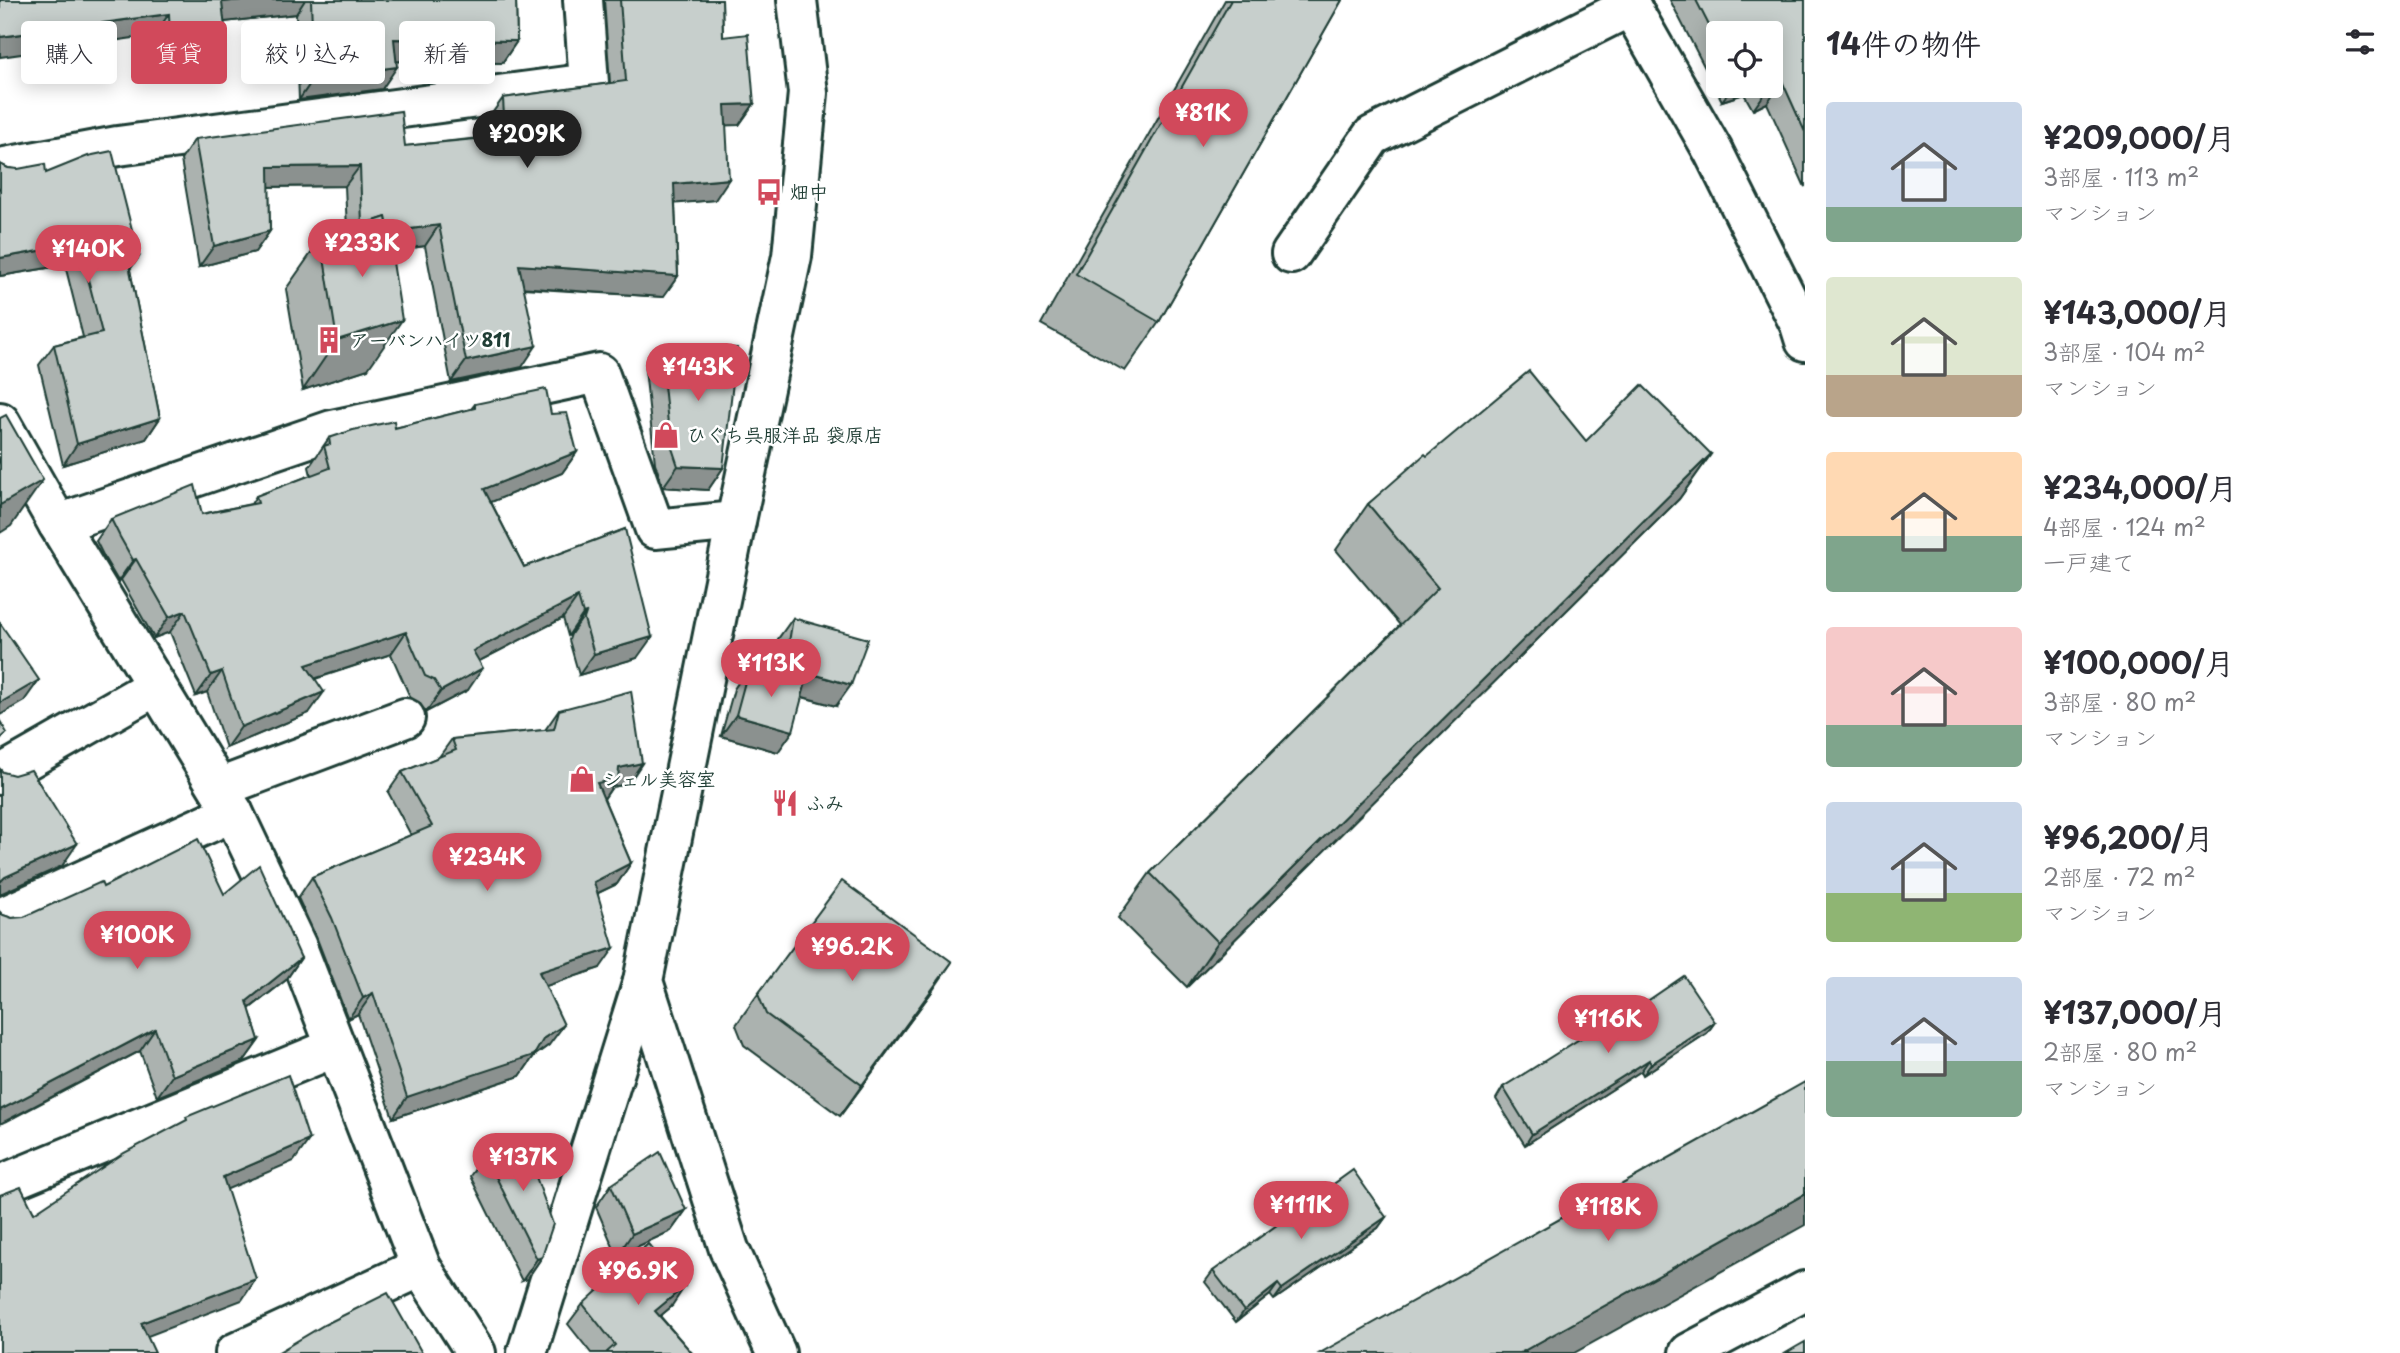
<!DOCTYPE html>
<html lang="ja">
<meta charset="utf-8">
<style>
:root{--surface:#fff;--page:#f7f7f7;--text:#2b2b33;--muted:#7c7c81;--accent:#d1495b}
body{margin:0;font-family:"Playpen Sans","Klee One",sans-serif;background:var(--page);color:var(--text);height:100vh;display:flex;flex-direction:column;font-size:26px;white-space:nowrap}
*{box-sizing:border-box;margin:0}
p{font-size:23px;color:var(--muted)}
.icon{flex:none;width:38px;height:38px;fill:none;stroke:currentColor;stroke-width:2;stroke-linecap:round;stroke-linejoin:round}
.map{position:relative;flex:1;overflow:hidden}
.panel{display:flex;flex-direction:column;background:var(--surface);width:595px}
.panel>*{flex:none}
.top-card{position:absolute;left:21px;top:21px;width:665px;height:63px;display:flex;gap:14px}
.tools{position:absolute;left:1706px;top:21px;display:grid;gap:14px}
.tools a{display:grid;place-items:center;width:77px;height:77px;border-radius:7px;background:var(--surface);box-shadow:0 4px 18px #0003;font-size:35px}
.price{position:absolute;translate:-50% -60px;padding:0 16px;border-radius:24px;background:var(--accent);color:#fff;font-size:23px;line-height:46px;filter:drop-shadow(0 2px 4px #0008)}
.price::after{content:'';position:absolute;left:50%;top:42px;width:21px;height:16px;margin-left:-10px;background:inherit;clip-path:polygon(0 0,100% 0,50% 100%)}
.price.selected{background:#222;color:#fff}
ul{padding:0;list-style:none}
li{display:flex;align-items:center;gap:21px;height:175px;padding:0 21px}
li span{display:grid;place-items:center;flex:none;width:196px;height:140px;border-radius:7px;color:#555}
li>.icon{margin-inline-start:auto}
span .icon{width:84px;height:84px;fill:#fffc;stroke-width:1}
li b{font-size:30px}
h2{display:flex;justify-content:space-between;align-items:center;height:84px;padding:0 21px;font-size:30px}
.pill{padding:0 24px;border-radius:7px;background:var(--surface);box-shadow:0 4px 18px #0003;font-size:24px;line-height:63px}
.pill.selected{background:var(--accent);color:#fff}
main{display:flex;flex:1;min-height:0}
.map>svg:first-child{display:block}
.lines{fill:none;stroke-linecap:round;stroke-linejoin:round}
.street-casing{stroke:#1f3d34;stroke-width:44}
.secondary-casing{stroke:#1f3d34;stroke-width:44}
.street{stroke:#fff;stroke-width:38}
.secondary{stroke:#fff;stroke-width:38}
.wall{fill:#abb2af;stroke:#1f3d34;stroke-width:2;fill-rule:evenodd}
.shaded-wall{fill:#8b918f;stroke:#1f3d34;stroke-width:2}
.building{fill:#c7cfcc;stroke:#1f3d34;stroke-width:2}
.labels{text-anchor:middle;stroke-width:5;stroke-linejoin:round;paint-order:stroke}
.poi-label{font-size:19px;font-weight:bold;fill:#1f3d34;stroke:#fff;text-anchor:start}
</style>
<main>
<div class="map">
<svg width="1805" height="1353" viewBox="0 0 1805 1353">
<rect width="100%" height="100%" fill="#fff"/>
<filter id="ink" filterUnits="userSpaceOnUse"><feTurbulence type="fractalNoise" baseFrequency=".0143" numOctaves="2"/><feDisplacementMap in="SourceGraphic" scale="14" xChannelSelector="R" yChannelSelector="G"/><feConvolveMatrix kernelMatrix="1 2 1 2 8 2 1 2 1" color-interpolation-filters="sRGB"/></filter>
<g filter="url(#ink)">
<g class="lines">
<defs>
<g id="street">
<polyline points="1627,0 1713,151 1800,325 1805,341"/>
<polyline points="0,168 118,146 589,83 583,0"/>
<polyline points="1291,254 1372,136 1631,6"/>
<polyline points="0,422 58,524 233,812 297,947 421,1267 476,1353"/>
<polyline points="58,524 332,430 599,373 655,529 736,521"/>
<polyline points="0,775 156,686"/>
<polyline points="219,788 405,718"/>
<polyline points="0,918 233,812"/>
<polyline points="12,1180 336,1047"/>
<polyline points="235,1353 421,1267"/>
<polyline points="527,1353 643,981"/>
<polyline points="1689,1353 1805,1291"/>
</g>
<polyline id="secondary" points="776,1353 729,1249 643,981 736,521 792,256 808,93 797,0"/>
</defs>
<use href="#street" class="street-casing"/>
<use href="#secondary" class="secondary-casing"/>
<use href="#street" class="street"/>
<use href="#secondary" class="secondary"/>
</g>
<g class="wall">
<polygon points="0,0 516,0 517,41 502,63 396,61 382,89 299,100 296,14 224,22 226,37 211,58 155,58 154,35"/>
<polygon points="604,0 722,0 723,37 754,104 739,125 726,125 715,200 675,203 678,276 663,297 523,288 522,367 451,382 425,246 391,251 368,369 303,390 286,289 321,239 347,230 345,186 269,187 270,231 255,252 199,267 181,160 195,139 405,146 489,137 488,119 503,98 610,83"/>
<polygon points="1225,0 1342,0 1159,322 1125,371 1041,324"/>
<path d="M1670,0H1805V187L1767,103L1753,110L1744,94L1722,101ZM1718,33H1771V86H1718Z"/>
<polygon points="0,164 8,168 46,173 130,270 160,418 146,439 63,465 39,365 54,345 83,337 65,265 0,276"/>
<polygon points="660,347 723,468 708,490 663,487 655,463 645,369"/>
<polygon points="475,404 551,414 577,452 562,473 491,502 524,567 625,529 637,658 579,675 569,640 571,634 568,636 563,618 479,661 468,690 426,712 419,702 410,697 391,654 315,679 309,713 226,748 207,692 196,696 170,632 154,638 121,580 118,581 105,559 96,541 111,519 202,514 251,504 256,496 311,475 309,467 329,438 395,428 471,409"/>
<polygon points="1586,441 1711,454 1679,499 1187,987 1118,918 1150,873 1400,625 1336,550 1368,504 1427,456"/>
<polygon points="793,618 836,706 802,697 778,752 721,736 734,689 749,667 772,673 778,639"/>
<polygon points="559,710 642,763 628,784 612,787 604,799 631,863 617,884 598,893 600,968 546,986 549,1045 534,1056 520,1076 393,1118 358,1014 348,1019 317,939 298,898 312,877 411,835 388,792 402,772 439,757 452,739 545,730"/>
<polygon points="103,887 224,894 301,958 286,980 249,1009 259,1040 244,1061 157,1097 140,1051 7,1121 3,915 12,918 24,917"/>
<polygon points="931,993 840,1116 744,1045 736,1025 758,994"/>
<polygon points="1715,1022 1707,1033 1643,1075 1641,1071 1525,1145 1496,1099 1503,1087 1608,1028"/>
<polygon points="485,1155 542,1257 527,1279 522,1281 470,1176"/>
<polygon points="611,1185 686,1210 671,1231 617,1256 596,1207"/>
<polygon points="1386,1217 1378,1228 1274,1300 1270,1295 1236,1322 1205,1282 1213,1271"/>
<polygon points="583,1304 671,1307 660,1316 692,1353 591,1353 568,1324"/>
</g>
<g class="shaded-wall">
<polygon points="242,0 305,0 296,14 207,24 222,2"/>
<polygon points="169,14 154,35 0,57 0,37"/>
<polygon points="170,37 226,37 211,58 155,58"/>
<polygon points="394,39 517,41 502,63 379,61"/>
<polygon points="397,67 382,89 299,100 314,78"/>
<polygon points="1782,81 1767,103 1753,110 1768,89"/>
<polygon points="1733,86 1749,86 1744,94 1722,101"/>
<polygon points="754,104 739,125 710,126 725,105"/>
<polygon points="360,166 345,186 254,187 269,167"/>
<polygon points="729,179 715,200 659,205 674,184"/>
<polygon points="439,225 425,246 348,257 363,236"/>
<polygon points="270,231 255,252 199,267 214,246"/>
<polygon points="79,244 65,265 0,276 0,258"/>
<polygon points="139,257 124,278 128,260"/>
<polygon points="519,265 678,276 663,297 504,286"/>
<polygon points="402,320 368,369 303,390 337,340"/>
<polygon points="536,346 522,367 451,382 466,361"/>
<polygon points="160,418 146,439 63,465 77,444"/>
<polygon points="577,452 562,473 469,511 484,489"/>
<polygon points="1711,454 1679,499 1187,987 1218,942"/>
<polygon points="678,466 723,468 708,490 663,487"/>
<polygon points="43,480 11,526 0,533 0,505"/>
<polygon points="136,559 121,580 118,581 133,560"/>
<polygon points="578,597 563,618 458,672 473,651"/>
<polygon points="185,611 170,632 154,638 169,617"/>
<polygon points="586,613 571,634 568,636 583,614"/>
<polygon points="406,632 391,654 292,686 306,665"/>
<polygon points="652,637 637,658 579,675 594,654"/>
<polygon points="785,666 851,685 836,706 770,688"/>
<polygon points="483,668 468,690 426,712 441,691"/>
<polygon points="222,671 207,692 196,696 211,675"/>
<polygon points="39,680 24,701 0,715 0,703"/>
<polygon points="324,692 309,713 226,748 241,727"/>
<polygon points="736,715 793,731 778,752 721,736"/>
<polygon points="642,763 628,784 612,787 603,800 597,783 619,768"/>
<polygon points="77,844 62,866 0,894 0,882 5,877"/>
<polygon points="631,863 617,884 579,902 594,882"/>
<polygon points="614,948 600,968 525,993 539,972"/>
<polygon points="301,958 286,980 232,1022 247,1001"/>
<polygon points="952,962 931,993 840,1116 862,1085"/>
<polygon points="373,993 358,1014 348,1019 363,998"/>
<polygon points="1715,1022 1707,1033 1643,1075 1651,1064"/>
<polygon points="564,1025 549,1045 534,1056 520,1076 393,1118 407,1097 544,1038"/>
<polygon points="155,1029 140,1051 0,1124 0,1110"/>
<polygon points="259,1040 244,1061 157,1097 172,1076"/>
<polygon points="1649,1060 1641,1071 1525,1145 1532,1134"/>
<polygon points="309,1140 294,1161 209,1197 223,1177"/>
<polygon points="1805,1194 1805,1225 1574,1353 1520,1353"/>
<polygon points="686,1210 671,1231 617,1256 632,1234"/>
<polygon points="1386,1217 1378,1228 1274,1300 1282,1289"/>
<polygon points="542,1257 527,1279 522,1281 537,1259"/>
<polygon points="256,1279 242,1300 127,1344 141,1323"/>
<polygon points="1278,1284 1270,1295 1236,1322 1244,1311"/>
<polygon points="685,1286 671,1307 641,1332 655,1311"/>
</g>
<g class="building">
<polygon points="0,0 242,0 222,2 226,37 170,37 169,14 0,37"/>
<polygon points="311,0 516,0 517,41 394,39 397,67 314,78"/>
<polygon points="620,0 722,0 723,37 748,34 754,104 725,105 729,179 674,184 678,276 519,265 536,346 466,361 439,225 388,232 386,217 362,225 360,166 269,167 270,231 214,246 195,139 401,111 405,146 505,136 503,98 626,81"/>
<polygon points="1231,0 1342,0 1159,322 1076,274"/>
<polygon points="1696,0 1805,0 1805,132 1782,81 1768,89 1766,86 1771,86 1771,33 1718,33 1718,43"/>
<polygon points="112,151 139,257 128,260 160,418 77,444 54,345 102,333 79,244 0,258 0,164 8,168 18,169 45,164 46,173 88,156"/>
<polygon points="386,217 402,320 337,340 321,239"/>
<polygon points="660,347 737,348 723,468 678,466 670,442"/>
<polygon points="1529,371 1586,441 1642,385 1711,454 1218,942 1150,873 1438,588 1368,504 1425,454 1427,456"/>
<polygon points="546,389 551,414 567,413 577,452 484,489 524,567 625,529 652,637 594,654 584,619 586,613 583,614 578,597 473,651 483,668 441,691 434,680 425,676 406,632 306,665 324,692 241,727 222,671 211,675 185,611 169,617 136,559 133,560 120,537 111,519 195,485 202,514 258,503 256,496 330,468 324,446 330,444 329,438 353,430 394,421 395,428 475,408 475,404"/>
<polygon points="6,415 43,480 0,505 0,418"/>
<polygon points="793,618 868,639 851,685 785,666"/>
<polygon points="0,623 39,680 0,703"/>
<polygon points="749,667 806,682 793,731 736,715"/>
<polygon points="631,691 642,763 619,768 618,779 597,783 631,863 594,882 614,948 539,972 564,1025 544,1038 534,1055 407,1097 373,993 363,998 332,918 312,877 432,826 402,772 456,750 452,739 554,729 559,710"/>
<polygon points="0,721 7,733 0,739"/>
<polygon points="0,769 3,772 14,775 31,770 77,844 5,877 0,882"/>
<polygon points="198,839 224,894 259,865 301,958 247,1001 259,1040 172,1076 155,1029 22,1099 0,1110 0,912 3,915 12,918 24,917 101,882 103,887"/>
<polygon points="842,881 952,962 862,1085 766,1014 758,994"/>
<polygon points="1684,976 1715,1022 1651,1064 1649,1060 1532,1134 1503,1087 1605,1023 1608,1028"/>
<polygon points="288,1075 309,1140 223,1177 256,1279 141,1323 155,1353 0,1353 0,1195 21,1187 34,1213 124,1153 187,1120 186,1117"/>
<polygon points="1805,1082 1805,1194 1520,1353 1320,1353"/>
<polygon points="522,1138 553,1224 542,1257 537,1259 485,1155"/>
<polygon points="660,1152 686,1210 632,1234 611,1185"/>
<polygon points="1353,1170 1386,1217 1282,1289 1278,1284 1244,1311 1213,1271"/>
<polygon points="648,1244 685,1286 655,1311 692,1353 606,1353 615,1345 583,1304"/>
<polygon points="388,1293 422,1353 277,1353 324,1325"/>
<polygon points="1805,1342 1805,1353 1786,1353 1796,1347"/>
</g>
</g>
<defs>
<symbol id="bus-bare" viewBox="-9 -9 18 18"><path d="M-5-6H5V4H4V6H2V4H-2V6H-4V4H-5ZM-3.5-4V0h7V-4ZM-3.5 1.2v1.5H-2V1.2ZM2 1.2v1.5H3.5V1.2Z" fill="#d1495b" stroke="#fff" stroke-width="2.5" paint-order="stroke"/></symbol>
<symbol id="building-bare" viewBox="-9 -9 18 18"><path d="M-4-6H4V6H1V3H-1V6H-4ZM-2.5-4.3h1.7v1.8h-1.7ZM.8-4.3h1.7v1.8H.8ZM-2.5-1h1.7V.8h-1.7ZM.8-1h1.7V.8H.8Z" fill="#d1495b" stroke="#fff" stroke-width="2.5" paint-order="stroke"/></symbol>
<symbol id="shop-bare" viewBox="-9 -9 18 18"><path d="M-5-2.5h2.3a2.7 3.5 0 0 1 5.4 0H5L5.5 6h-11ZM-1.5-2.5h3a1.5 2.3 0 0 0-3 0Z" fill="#d1495b" stroke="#fff" stroke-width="2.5" paint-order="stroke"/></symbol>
<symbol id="restaurant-bare" viewBox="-9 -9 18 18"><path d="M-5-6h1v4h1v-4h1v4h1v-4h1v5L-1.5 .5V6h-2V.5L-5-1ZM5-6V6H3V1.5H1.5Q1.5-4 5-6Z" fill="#d1495b" stroke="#fff" stroke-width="2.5" paint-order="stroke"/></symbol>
</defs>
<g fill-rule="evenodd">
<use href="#bus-bare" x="750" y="173" width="38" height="38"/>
<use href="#building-bare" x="310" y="321" width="38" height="38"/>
<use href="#shop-bare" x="647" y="416" width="38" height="38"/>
<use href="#shop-bare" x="563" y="760" width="38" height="38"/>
<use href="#restaurant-bare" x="766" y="784" width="38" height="38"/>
</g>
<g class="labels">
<g class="poi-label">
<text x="790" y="199">畑中</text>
<text x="350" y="347">アーバンハイツ811</text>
<text x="687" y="442">ひぐち呉服洋品 袋原店</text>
<text x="603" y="786">シェル美容室</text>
<text x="806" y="810">ふみ</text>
</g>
</g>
</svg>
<div class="tools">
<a><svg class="icon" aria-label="locate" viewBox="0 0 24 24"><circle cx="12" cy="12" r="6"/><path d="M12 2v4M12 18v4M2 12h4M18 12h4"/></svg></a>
</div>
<b class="price" style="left:1203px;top:149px">¥81K</b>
<b class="price selected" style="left:527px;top:170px">¥209K</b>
<b class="price" style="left:362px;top:279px">¥233K</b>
<b class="price" style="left:88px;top:285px">¥140K</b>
<b class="price" style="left:698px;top:403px">¥143K</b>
<b class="price" style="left:771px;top:699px">¥113K</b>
<b class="price" style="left:487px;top:893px">¥234K</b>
<b class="price" style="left:137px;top:971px">¥100K</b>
<b class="price" style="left:852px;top:983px">¥96.2K</b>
<b class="price" style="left:1608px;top:1055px">¥116K</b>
<b class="price" style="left:523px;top:1193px">¥137K</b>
<b class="price" style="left:1301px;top:1241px">¥111K</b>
<b class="price" style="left:1608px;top:1243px">¥118K</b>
<b class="price" style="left:638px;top:1307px">¥96.9K</b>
<div class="top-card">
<a class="pill">購入</a>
<a class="pill selected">賃貸</a>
<a class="pill">絞り込み</a>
<a class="pill">新着</a>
</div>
</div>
<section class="panel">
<h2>14件の物件<svg class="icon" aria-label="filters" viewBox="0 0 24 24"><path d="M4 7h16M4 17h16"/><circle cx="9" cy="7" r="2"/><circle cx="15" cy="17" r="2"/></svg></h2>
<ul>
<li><span style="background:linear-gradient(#c9d6e8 75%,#7fa58c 0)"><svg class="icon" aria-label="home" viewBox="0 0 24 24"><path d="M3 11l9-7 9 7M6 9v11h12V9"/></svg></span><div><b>¥209,000/月</b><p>3部屋 · 113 m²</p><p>マンション</p></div></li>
<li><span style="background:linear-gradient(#dfe7d0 70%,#b9a48a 0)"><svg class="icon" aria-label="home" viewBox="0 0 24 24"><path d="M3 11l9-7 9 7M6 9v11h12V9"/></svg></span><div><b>¥143,000/月</b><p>3部屋 · 104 m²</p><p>マンション</p></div></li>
<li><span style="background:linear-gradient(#ffd9b3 60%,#7fa58c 0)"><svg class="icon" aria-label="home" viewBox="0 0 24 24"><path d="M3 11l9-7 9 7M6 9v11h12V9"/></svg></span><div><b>¥234,000/月</b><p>4部屋 · 124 m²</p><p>一戸建て</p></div></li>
<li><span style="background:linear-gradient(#f6c9c9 70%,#7fa58c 0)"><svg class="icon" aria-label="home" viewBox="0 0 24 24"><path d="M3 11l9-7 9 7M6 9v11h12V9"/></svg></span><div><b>¥100,000/月</b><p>3部屋 · 80 m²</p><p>マンション</p></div></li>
<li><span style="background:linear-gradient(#c9d6e8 65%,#8fb573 0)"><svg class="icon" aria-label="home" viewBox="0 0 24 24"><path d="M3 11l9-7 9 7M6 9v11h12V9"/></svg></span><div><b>¥96,200/月</b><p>2部屋 · 72 m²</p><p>マンション</p></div></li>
<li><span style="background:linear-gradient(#c9d6e8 60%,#7fa58c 0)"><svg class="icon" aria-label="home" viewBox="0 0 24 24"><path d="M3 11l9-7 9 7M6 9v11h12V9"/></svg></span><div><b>¥137,000/月</b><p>2部屋 · 80 m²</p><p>マンション</p></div></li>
</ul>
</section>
</main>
